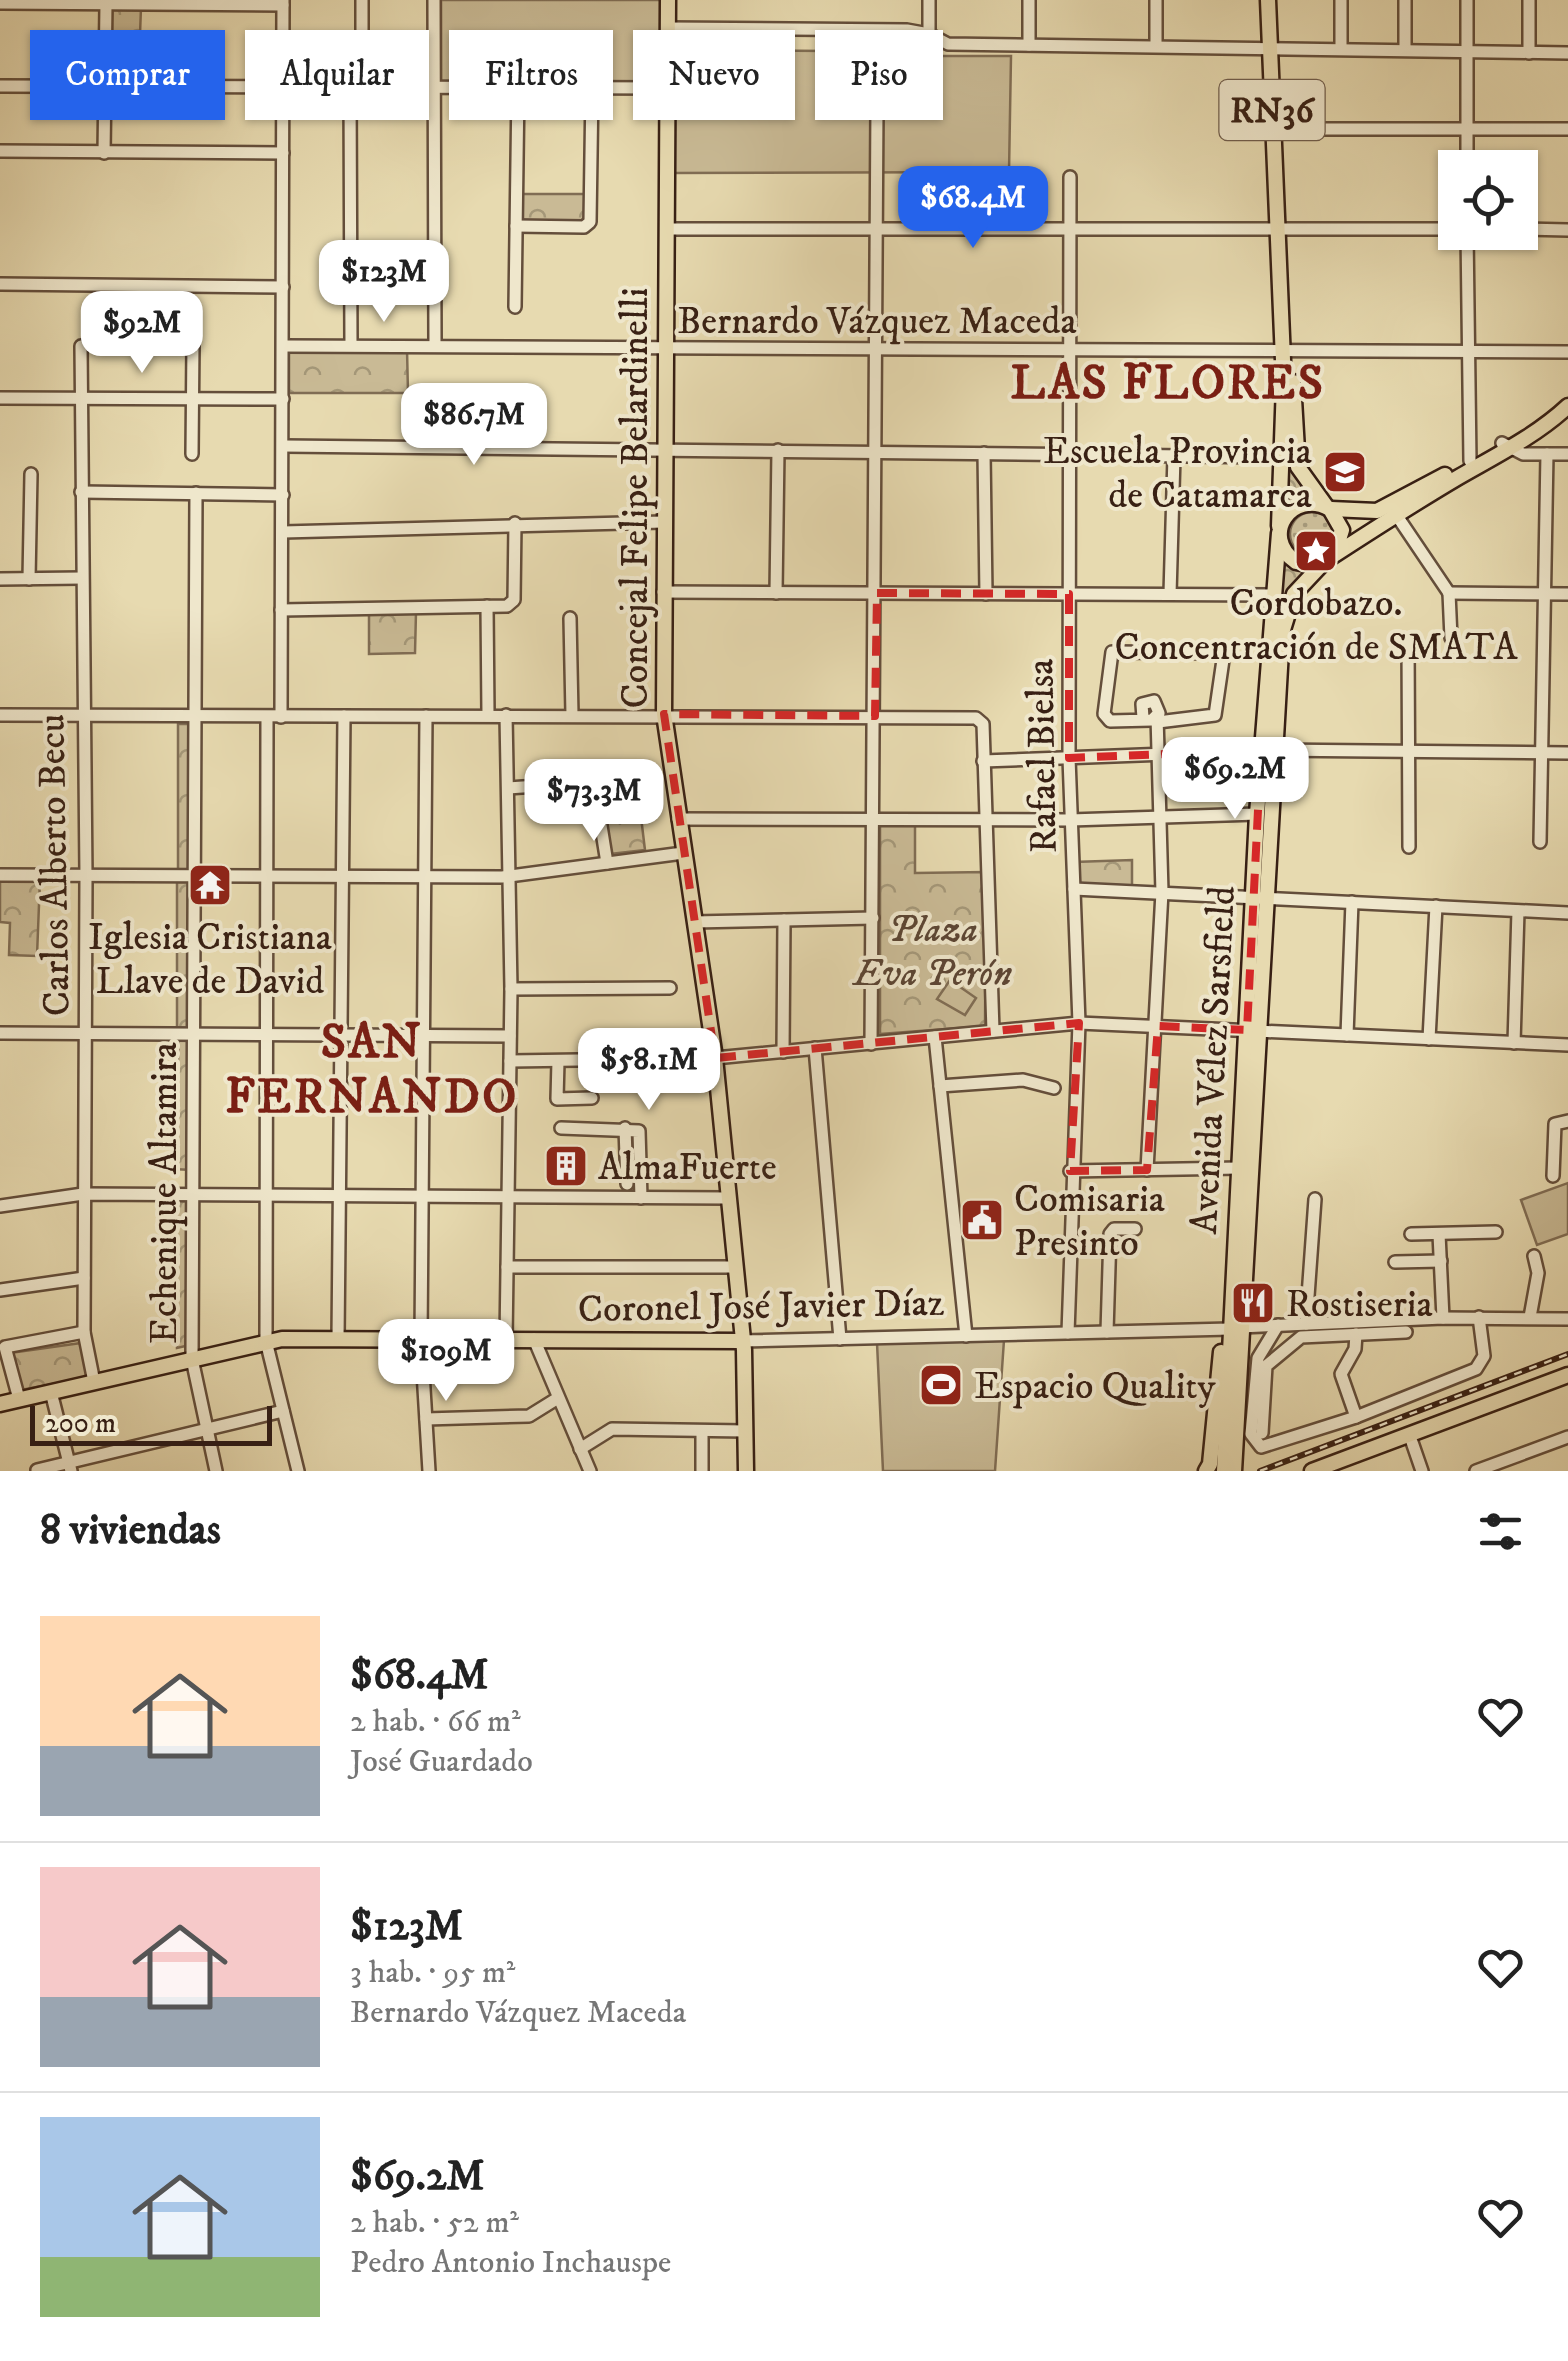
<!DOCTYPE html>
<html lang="es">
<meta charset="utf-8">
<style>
:root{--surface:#fff;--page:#f6f6f6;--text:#222;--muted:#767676;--line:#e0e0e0;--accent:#2563eb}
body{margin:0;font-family:"IM FELL DW Pica",serif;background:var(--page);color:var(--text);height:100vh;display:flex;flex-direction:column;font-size:38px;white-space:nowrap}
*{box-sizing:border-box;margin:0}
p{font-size:32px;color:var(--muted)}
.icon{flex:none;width:55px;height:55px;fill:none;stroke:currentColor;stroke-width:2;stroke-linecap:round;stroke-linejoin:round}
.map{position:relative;height:1471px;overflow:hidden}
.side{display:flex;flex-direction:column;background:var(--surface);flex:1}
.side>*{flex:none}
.hud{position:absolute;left:30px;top:30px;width:1000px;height:90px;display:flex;gap:20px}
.controls{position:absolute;left:1438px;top:150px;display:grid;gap:20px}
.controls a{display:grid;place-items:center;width:100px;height:100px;border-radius:0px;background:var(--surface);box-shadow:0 2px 8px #0004;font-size:50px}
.scale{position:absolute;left:30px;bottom:25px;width:242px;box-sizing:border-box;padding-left:10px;border:5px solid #382014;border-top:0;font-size:28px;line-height:35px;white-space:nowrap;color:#382014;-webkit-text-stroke:8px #efe7cc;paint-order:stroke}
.price{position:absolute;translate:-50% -85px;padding:0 22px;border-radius:20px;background:#fff;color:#222;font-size:32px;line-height:65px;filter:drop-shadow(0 2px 5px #0008)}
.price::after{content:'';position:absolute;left:50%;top:60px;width:30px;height:22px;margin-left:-15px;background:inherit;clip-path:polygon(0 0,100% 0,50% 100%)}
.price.active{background:var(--accent);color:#fff}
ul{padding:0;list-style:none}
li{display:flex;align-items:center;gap:30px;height:250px;padding:0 40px}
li+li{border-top:2px solid var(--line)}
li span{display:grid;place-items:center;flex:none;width:280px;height:200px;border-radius:0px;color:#555}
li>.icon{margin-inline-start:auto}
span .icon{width:120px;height:120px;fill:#fffc;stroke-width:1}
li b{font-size:42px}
h2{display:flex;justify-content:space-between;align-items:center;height:120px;padding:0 40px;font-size:42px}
.tag{padding:0 35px;border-radius:0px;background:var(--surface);box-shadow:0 2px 8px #0004;font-size:35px;line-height:90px}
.tag.active{background:var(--accent);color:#fff}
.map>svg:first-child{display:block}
.grass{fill:url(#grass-dots);stroke:#806d54;stroke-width:2.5}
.forest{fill:url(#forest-crowns);stroke:#806d54;stroke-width:2.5}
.pitch{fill:#c9ba95;stroke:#806d54;stroke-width:2.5}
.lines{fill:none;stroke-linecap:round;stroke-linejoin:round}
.minor-casing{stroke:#644e3b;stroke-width:16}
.major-casing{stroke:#382014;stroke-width:19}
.minor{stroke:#efe7cc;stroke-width:11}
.major{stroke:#e7dab0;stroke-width:14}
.rail-casing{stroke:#382014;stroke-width:6}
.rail{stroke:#efe7cc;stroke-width:2.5;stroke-dasharray:8;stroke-linecap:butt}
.marked{fill:none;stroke:#d62828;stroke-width:8;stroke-dasharray:20 12;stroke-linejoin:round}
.labels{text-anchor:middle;stroke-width:8;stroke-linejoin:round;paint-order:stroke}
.shield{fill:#efe7cc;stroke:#6f5c4b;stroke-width:2.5}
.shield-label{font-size:35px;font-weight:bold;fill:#382014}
.street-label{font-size:38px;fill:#382014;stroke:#efe7cc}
.poi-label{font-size:38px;fill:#382014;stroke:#efe7cc;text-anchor:start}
.park-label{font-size:38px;font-style:italic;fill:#5c4634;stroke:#efe7cc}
.district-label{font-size:48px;font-weight:bold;letter-spacing:2.5px;fill:#7a1f14;stroke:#efe7cc}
</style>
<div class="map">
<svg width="1568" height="1471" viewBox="0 0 1568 1471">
<defs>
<pattern id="grass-dots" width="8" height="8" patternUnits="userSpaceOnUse" patternTransform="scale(2.5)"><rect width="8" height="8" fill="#c9ba95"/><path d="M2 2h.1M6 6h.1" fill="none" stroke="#a49778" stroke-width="1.8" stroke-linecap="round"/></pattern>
<pattern id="forest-crowns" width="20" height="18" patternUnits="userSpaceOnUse" patternTransform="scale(2.5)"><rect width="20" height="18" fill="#c9ba95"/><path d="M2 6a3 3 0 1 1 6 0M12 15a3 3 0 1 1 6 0" fill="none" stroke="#a49778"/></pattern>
</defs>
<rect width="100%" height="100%" fill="#e7dab0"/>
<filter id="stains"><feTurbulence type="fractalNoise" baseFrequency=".002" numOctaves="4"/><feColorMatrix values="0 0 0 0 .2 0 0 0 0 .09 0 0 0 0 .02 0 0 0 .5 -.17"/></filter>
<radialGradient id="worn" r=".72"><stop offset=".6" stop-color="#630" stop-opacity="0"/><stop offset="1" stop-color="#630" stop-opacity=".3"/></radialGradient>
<circle class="grass" cx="1312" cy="534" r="22"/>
<g class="forest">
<polygon points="109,7 141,7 140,34 108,34"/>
<polygon points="519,194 586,194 586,216 580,222 522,222"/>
<polygon points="289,349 407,349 408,393 289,393"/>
<polygon points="1290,417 1291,462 1308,496 1282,508"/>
<polygon points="1280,553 1307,568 1282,606 1279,626"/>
<polygon points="416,612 415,653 369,654 369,613"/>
<rect x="178" y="724" width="14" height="146"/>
<polygon points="637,784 645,850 610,854 600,790"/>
<polygon points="880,824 915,824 915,873 986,872 985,1026 880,1034"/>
<polygon points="1132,860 1132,888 1074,889 1074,862"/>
<polygon points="0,878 40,879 37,956 9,955 10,923 0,922"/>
<rect x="177" y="882" width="15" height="148"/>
<polygon points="191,1036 192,1170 173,1169 179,1037"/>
<polygon points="175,1196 191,1198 190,1345 177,1348"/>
<polygon points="81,1343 89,1377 21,1390 10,1353"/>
</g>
<g class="pitch">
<polygon points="441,0 661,0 661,82 441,83"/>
<polygon points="672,50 829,51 829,85 917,86 918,56 1011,56 1009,172 671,173"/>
<polygon points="950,980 976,998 965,1015 937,999"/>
<polygon points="1568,1183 1568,1234 1537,1245 1521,1200"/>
<polygon points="1004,1340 995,1471 883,1471 877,1343"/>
</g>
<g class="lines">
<defs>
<g id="minor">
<polyline points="434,0 435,346"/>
<polyline points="929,0 929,34"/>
<polyline points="1156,0 1156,46"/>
<polyline points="1405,0 1405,49"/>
<polyline points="1467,0 1467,168"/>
<polyline points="1529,0 1529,53"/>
<polyline points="0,3 283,5"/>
<polyline points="668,28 907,30 929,34 948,44 1568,53"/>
<polyline points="1029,45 1029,0"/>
<polyline points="1341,49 1341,0"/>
<polyline points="0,86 667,88"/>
<polyline points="350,87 351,345"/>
<polyline points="362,87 362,0"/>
<polyline points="1282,129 1568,129"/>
<polyline points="0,151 283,153"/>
<polyline points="104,153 106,4"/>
<polyline points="516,226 584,227 590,222 592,88"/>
<polyline points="667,229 1455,229"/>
<polyline points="1520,229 1568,230"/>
<polyline points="1467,232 1470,461"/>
<polyline points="0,284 283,287"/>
<polyline points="515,307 518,88"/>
<polyline points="81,346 86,876 84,1332 94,1382"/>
<polyline points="284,346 1568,352"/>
<polyline points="0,398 283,399"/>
<polyline points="1502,443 1523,454 1568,454"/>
<polyline points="284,446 1281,457"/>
<polyline points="984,453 986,594"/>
<polyline points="192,454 193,342"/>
<polyline points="81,492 283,495"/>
<polyline points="196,493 192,1359 216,1471"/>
<polyline points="1393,510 1449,593"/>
<polyline points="283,532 663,522"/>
<polyline points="0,579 82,578"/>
<polyline points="29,579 31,474"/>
<polyline points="663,592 1272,595"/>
<polyline points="776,593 778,450"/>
<polyline points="1449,593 1568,594"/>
<polyline points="1449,593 1451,638"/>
<polyline points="1170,594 1174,456"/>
<polyline points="487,606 488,715"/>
<polyline points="281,610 507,606 514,600 515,523"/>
<polyline points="570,618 572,715"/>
<polyline points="1408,641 1409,847"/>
<polyline points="0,715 976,718 983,724 993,1031"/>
<polyline points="426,716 421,1339 429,1471"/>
<polyline points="267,717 266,1341 298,1471"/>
<polyline points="281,717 283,0"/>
<polyline points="1143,718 1142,704 1154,701 1159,713 1152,720 1110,721 1104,714 1112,652 1224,653 1215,715 1158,722"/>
<polyline points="983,761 1272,750 1568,753"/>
<polyline points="508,788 594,782 607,863"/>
<polyline points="678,819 1070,820 1257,814"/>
<polyline points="1540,842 1547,454"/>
<polyline points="0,875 502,877 683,853"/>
<polyline points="1074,889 1568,913"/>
<polyline points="694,922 873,918"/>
<polyline points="511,989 670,988"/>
<polyline points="0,1033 510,1036"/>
<polyline points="1347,1035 1352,902"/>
<polyline points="935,1037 966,1336"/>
<polyline points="1429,1039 1436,906"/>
<polyline points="1514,1043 1518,911"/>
<polyline points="871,1044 877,107"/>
<polyline points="815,1048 840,1339"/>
<polyline points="783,1052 784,920"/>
<polyline points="510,1061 715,1058 1079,1023 1568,1045"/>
<polyline points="558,1061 557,1099 592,1098"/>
<polyline points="940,1086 1023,1080 1054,1088"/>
<polyline points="561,1128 639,1131 641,1198"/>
<polyline points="625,1128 627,1184"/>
<polyline points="1147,1170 1162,892 1157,716"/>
<polyline points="1070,1171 1239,1168"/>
<polyline points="1553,1176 1555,1124 1568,1121"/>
<polyline points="0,1206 83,1194 727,1198"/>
<polyline points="1411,1234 1496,1232"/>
<polyline points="1439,1234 1443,1318"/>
<polyline points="1395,1262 1441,1261"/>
<polyline points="507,1267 734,1267"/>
<polyline points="0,1290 84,1278"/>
<polyline points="1530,1317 1538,1273 1534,1256"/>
<polyline points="1306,1324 1315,1199"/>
<polyline points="1278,1325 1258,1358 1251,1434 1261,1447 1356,1417 1476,1369 1484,1356 1479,1317"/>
<polyline points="1241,1327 1443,1318 1568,1319"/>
<polyline points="1107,1332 1110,1234 1114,1229 1135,1229"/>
<polyline points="1068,1333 1079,1023 1069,758 1070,177"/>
<polyline points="338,1339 344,716"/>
<polyline points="534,1339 590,1471"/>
<polyline points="506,1340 511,989 506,715"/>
<polyline points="742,1341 1230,1329"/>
<polyline points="51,1392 71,1471"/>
<polyline points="19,1399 5,1347 84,1332"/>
<polyline points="1356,1417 1341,1374 1355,1349 1356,1334"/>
<polyline points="426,1419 529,1416 558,1398"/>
<polyline points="702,1431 702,1471"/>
<polyline points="1262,1433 1266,1366 1301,1337 1406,1332"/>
<polyline points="1412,1442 1422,1471"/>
<polyline points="580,1449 612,1429 745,1431"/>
<polyline points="37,1470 283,1411"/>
<polyline points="1476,1471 1568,1437"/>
</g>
<g id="major">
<polyline points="668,0 664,714 715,1058 744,1350 746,1471"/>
<polyline points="1268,0 1284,384 1279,526"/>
<polyline points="1293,382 1298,467 1326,506"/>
<polyline points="1331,509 1377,511 1445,475"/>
<path d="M1334,555L1342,530L1330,509C1292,488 1259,536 1296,562L1311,565L1325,561C1368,533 1413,504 1457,478C1495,456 1536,436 1568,406"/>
<polyline points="0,1404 282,1339 742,1341"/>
<polyline points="1206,1471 1210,1464 1221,1352"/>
<polyline points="1224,1471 1257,814 1279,533"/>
<polyline points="1234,1471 1282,633 1294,594 1325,561"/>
<polyline points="1312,1471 1568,1375"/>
</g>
</defs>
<use href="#minor" class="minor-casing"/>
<use href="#major" class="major-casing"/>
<use href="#minor" class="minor"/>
<use href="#major" class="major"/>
<defs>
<polyline id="rail" points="1260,1471 1568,1354"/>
</defs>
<use href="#rail" class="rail-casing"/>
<use href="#rail" class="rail"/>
</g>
<path class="marked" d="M877,593L1069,594V758L1261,750L1247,1030L1158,1026L1147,1170L1070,1171L1079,1023L715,1058L664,714L875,716Z"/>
<defs>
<symbol id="school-square" viewBox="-11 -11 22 22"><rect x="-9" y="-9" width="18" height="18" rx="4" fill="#8f2418" stroke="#efe7cc"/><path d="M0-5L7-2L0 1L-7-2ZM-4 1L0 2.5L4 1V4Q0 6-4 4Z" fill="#fff"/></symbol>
<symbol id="sight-square" viewBox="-11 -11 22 22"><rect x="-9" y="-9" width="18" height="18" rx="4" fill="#8f2418" stroke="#efe7cc"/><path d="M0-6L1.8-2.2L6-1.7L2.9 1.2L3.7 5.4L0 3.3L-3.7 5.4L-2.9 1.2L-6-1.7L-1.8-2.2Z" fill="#fff"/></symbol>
<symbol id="temple-square" viewBox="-11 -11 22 22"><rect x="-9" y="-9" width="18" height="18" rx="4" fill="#8f2418" stroke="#efe7cc"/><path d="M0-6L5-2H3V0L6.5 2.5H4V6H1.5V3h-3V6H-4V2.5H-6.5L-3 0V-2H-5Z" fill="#fff"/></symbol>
<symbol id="building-square" viewBox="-11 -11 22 22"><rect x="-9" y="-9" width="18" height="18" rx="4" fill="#8f2418" stroke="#efe7cc"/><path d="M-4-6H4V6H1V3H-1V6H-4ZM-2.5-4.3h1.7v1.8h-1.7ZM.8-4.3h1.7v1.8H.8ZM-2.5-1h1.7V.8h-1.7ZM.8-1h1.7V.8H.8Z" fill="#fff"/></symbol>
<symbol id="civic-square" viewBox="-11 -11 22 22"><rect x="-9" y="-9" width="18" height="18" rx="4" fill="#8f2418" stroke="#efe7cc"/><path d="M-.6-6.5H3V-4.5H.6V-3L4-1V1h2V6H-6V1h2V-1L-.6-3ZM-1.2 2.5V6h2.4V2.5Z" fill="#fff"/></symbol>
<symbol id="restaurant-square" viewBox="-11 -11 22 22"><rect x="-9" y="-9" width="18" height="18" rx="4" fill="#8f2418" stroke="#efe7cc"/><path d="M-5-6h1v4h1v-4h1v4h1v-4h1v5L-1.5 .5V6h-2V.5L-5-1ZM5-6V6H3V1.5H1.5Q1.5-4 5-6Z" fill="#fff"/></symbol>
<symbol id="stadium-square" viewBox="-11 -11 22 22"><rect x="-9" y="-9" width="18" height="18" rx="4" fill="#8f2418" stroke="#efe7cc"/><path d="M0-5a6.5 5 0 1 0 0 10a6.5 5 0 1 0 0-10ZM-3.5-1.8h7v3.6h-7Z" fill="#fff"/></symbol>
</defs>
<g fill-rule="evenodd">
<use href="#school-square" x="1320" y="447" width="50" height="50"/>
<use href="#sight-square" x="1291" y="526" width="50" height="50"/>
<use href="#temple-square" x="185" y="860" width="50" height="50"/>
<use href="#building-square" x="541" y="1141" width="50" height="50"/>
<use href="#civic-square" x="957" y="1195" width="50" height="50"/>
<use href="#restaurant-square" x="1228" y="1278" width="50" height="50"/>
<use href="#stadium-square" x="916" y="1360" width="50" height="50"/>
</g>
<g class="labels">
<rect class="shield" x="1219.5" y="80" width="105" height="60" rx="8"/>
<g class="shield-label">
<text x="1272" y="122">RN36</text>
</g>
<g class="street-label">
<text x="877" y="333">Bernardo Vázquez Maceda</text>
<text transform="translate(634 498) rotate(-90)" y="13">Concejal Felipe Belardinelli</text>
<text transform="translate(1041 756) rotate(-91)" y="13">Rafael Bielsa</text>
<text transform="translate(53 865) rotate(-91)" y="13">Carlos Alberto Becu</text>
<text transform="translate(1212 1060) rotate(-87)" y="13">Avenida Vélez Sarsfield</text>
<text transform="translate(163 1193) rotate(-90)" y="13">Echenique Altamira</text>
<text transform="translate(761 1305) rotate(-1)" y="13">Coronel José Javier Díaz</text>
</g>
<g class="poi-label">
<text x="1312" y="463" text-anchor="end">Escuela Provincia<tspan x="1312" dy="44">de Catamarca</tspan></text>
<text x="1316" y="615" text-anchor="middle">Cordobazo.<tspan x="1316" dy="44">Concentración de SMATA</tspan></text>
<text x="210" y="949" text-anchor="middle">Iglesia Cristiana<tspan x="210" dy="44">Llave de David</tspan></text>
<text x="598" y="1179">AlmaFuerte</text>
<text x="1014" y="1211">Comisaria<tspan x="1014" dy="44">Presinto</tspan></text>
<text x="1286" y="1316">Rostiseria</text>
<text x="974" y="1398">Espacio Quality</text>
</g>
<g class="park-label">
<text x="933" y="941">Plaza<tspan x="933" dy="44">Eva Perón</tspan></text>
</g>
<g class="district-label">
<text x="1168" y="398">LAS FLORES</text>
<text x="372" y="1057">SAN<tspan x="372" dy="55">FERNANDO</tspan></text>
</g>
</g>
<rect width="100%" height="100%" filter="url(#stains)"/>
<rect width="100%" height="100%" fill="url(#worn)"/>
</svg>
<div class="controls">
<a><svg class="icon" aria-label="locate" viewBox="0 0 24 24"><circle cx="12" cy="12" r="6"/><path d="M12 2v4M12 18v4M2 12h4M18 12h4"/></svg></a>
</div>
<div class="scale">200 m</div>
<b class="price active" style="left:973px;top:251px">$68.4M</b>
<b class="price" style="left:384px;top:325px">$123M</b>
<b class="price" style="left:142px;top:376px">$92M</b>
<b class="price" style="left:474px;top:468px">$86.7M</b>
<b class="price" style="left:1235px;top:822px">$69.2M</b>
<b class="price" style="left:594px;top:844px">$73.3M</b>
<b class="price" style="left:649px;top:1113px">$58.1M</b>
<b class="price" style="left:446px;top:1404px">$109M</b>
<div class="hud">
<a class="tag active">Comprar</a>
<a class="tag">Alquilar</a>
<a class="tag">Filtros</a>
<a class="tag">Nuevo</a>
<a class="tag">Piso</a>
</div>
</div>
<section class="side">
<h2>8 viviendas<svg class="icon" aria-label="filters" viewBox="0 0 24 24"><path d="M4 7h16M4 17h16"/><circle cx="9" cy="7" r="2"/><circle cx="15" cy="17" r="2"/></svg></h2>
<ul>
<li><span style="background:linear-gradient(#ffd9b3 65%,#9aa5b1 0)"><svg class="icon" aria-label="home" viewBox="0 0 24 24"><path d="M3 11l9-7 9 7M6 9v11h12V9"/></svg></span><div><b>$68.4M</b><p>2 hab. · 66 m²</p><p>José Guardado</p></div><svg class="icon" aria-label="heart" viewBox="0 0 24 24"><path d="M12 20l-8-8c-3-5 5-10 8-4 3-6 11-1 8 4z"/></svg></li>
<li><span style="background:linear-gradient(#f6c9c9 65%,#9aa5b1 0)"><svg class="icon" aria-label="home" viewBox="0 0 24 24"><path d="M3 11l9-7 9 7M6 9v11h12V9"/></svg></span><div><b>$123M</b><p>3 hab. · 95 m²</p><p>Bernardo Vázquez Maceda</p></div><svg class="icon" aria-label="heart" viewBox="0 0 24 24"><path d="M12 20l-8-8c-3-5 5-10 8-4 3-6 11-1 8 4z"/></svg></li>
<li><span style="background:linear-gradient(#a9c7e8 70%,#8fb573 0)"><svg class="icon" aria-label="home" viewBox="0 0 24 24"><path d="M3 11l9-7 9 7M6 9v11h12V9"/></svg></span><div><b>$69.2M</b><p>2 hab. · 52 m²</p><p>Pedro Antonio Inchauspe</p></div><svg class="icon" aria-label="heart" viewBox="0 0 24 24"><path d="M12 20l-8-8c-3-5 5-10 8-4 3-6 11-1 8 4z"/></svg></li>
</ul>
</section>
